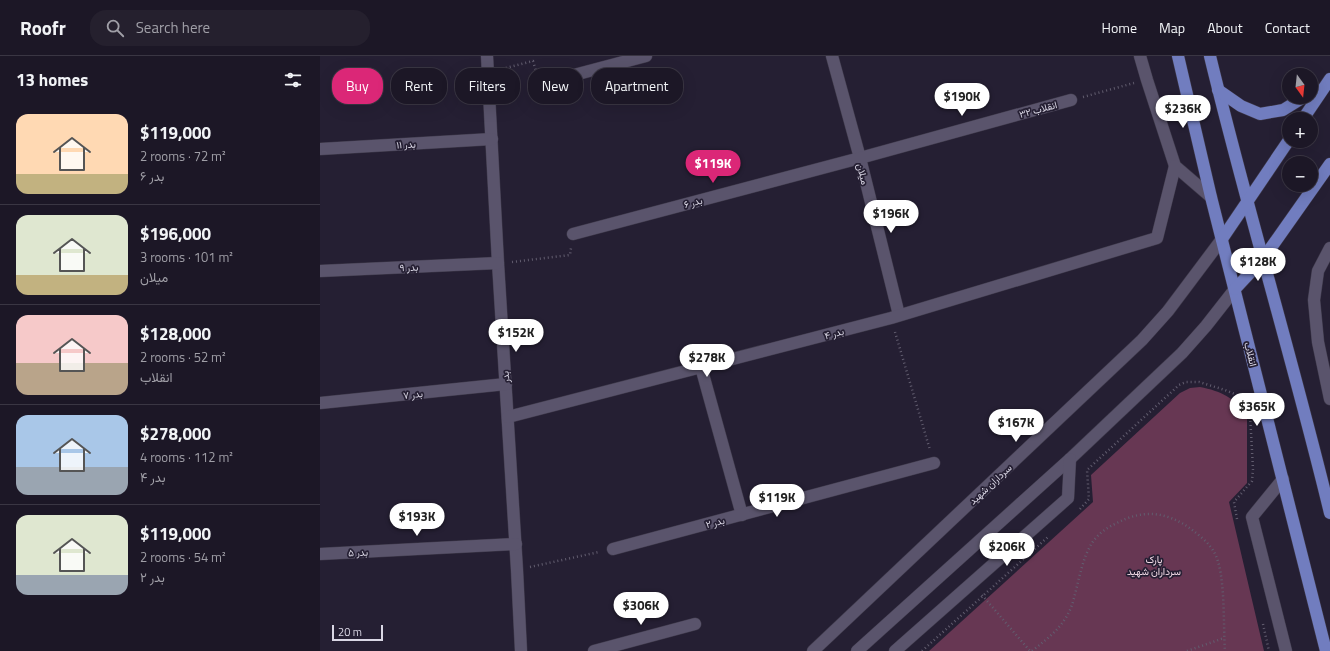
<!DOCTYPE html>
<meta charset="utf-8">
<style>
:root{--surface:#1c1726;--page:#25202e;--text:#f1f3f6;--muted:#a09fa7;--line:#3a3643;--accent:#db2777}
body{margin:0;font-family:"Titillium Web",Vazirmatn,sans-serif;background:var(--page);color:var(--text);height:100vh;display:flex;flex-direction:column;font-size:15px;white-space:nowrap}
*{box-sizing:border-box;margin:0}
p{font-size:13px;color:var(--muted)}
.icon{flex:none;width:22px;height:22px;fill:none;stroke:currentColor;stroke-width:2;stroke-linecap:round;stroke-linejoin:round}
.map{position:relative;flex:1;overflow:hidden}
.panel{display:flex;flex-direction:column;background:var(--surface);width:320px}
.panel>*{flex:none}
.guide{position:absolute;left:12px;top:12px;width:380px;height:36px;display:flex;gap:8px}
.needle{width:26px;rotate:165deg}
.buttons{position:absolute;left:962px;top:12px;display:grid;gap:8px}
.buttons a{display:grid;place-items:center;width:36px;height:36px;border-radius:50%;background:var(--surface);box-shadow:0 4px 16px #0002,0 0 0 1px var(--line);font-size:20px}
.scale{position:absolute;left:12px;bottom:10px;width:51px;box-sizing:border-box;padding-left:4px;border:2px solid #dad7e5;border-top:0;font-size:11px;line-height:14px;white-space:nowrap;color:#dad7e5;-webkit-text-stroke:3px #251f33;paint-order:stroke}
.price{position:absolute;translate:-50% -34px;padding:0 9px;border-radius:14px;background:#fff;color:#222;font-size:13px;line-height:26px;filter:drop-shadow(0 1px 2px #0008)}
.price::after{content:'';position:absolute;left:50%;top:24px;width:12px;height:9px;margin-left:-6px;background:inherit;clip-path:polygon(0 0,100% 0,50% 100%)}
.price.current{background:var(--accent);color:#fff}
ul{padding:0;list-style:none}
li{display:flex;align-items:center;gap:12px;height:100px;padding:0 16px}
li+li{border-top:1px solid var(--line)}
li span{display:grid;place-items:center;flex:none;width:112px;height:80px;border-radius:12px;color:#555}
li>.icon{margin-inline-start:auto}
span .icon{width:48px;height:48px;fill:#fffc;stroke-width:1}
li b{font-size:17px}
h2{display:flex;justify-content:space-between;align-items:center;height:48px;padding:0 16px;font-size:17px}
.tag{padding:0 14px;border-radius:16px;background:var(--surface);box-shadow:0 4px 16px #0002,0 0 0 1px var(--line);font-size:14px;line-height:36px}
.tag.current{background:var(--accent);color:#fff}
header{display:flex;align-items:center;gap:24px;box-sizing:border-box;height:56px;padding:0 20px;background:var(--surface);border-bottom:1px solid var(--line)}
header strong{font-size:19px}
nav{display:flex;gap:22px;margin-inline-start:auto;font-size:14px}
.search{width:280px;height:36px;background:var(--page);display:flex;align-items:center;gap:10px;box-sizing:border-box;padding:0 14px;border-radius:16px;color:var(--muted);font-size:15px}
main{display:flex;flex:1;min-height:0}
.map>svg:first-child{display:block}
.green{fill:#673753}
.lines{fill:none;stroke-linecap:round;stroke-linejoin:round}
.minor-casing{stroke:#3f3a4b;stroke-width:13}
.major-casing{stroke:#3f3a4b;stroke-width:13}
.path{stroke:#625d6f;stroke-width:2.5;stroke-dasharray:1 3;stroke-linecap:butt}
.minor{stroke:#5a546c;stroke-width:12}
.major{stroke:#717dbf;stroke-width:12}
.labels{text-anchor:middle;stroke-width:3.5;stroke-linejoin:round;paint-order:stroke}
.street-label{font-size:10px;fill:#dad7e5;stroke:#251f33}
.park-label{font-size:10px;fill:#f2dae6;stroke:#251f33}
</style>
<header>
<strong>Roofr</strong>
<div class="search"><svg class="icon" aria-label="search" viewBox="0 0 24 24"><circle cx="10" cy="10" r="6"/><path d="M15 15l6 6"/></svg>Search here</div>
<nav><a>Home</a><a>Map</a><a>About</a><a>Contact</a></nav>
</header>
<main>
<section class="panel">
<h2>13 homes<svg class="icon" aria-label="filters" viewBox="0 0 24 24"><path d="M4 7h16M4 17h16"/><circle cx="9" cy="7" r="2"/><circle cx="15" cy="17" r="2"/></svg></h2>
<ul>
<li><span style="background:linear-gradient(#ffd9b3 75%,#c2b280 0)"><svg class="icon" aria-label="home" viewBox="0 0 24 24"><path d="M3 11l9-7 9 7M6 9v11h12V9"/></svg></span><div><b>$119,000</b><p>2 rooms · 72 m²</p><p>بدر ۶</p></div></li>
<li><span style="background:linear-gradient(#dfe7d0 75%,#c2b280 0)"><svg class="icon" aria-label="home" viewBox="0 0 24 24"><path d="M3 11l9-7 9 7M6 9v11h12V9"/></svg></span><div><b>$196,000</b><p>3 rooms · 101 m²</p><p>میلان</p></div></li>
<li><span style="background:linear-gradient(#f6c9c9 60%,#b9a48a 0)"><svg class="icon" aria-label="home" viewBox="0 0 24 24"><path d="M3 11l9-7 9 7M6 9v11h12V9"/></svg></span><div><b>$128,000</b><p>2 rooms · 52 m²</p><p>انقلاب</p></div></li>
<li><span style="background:linear-gradient(#a9c7e8 65%,#9aa5b1 0)"><svg class="icon" aria-label="home" viewBox="0 0 24 24"><path d="M3 11l9-7 9 7M6 9v11h12V9"/></svg></span><div><b>$278,000</b><p>4 rooms · 112 m²</p><p>بدر ۴</p></div></li>
<li><span style="background:linear-gradient(#dfe7d0 75%,#9aa5b1 0)"><svg class="icon" aria-label="home" viewBox="0 0 24 24"><path d="M3 11l9-7 9 7M6 9v11h12V9"/></svg></span><div><b>$119,000</b><p>2 rooms · 54 m²</p><p>بدر ۲</p></div></li>
</ul>
</section>
<div class="map">
<svg width="1010" height="595" viewBox="0 0 1010 595">
<rect width="100%" height="100%" fill="#251f33"/>
<path class="green" d="M880,331C901,335 914,342 927,358V427L909,446L944,595H609L773,446L771,419L860,337L870,332Z"/>
<g class="lines">
<defs>
<g id="minor">
<polyline points="167,0 178,207 197,514 201,595"/>
<polyline points="512,0 540,102 579,259"/>
<polyline points="820,0 827,24 855,110 891,141"/>
<polyline points="220,28 326,0"/>
<polyline points="0,93 172,83"/>
<polyline points="253,178 540,102 751,44"/>
<polyline points="1010,192 998,215 994,244 998,286 1010,343"/>
<polyline points="0,215 178,207"/>
<polyline points="381,311 422,459"/>
<polyline points="0,347 186,328"/>
<polyline points="188,361 571,262 837,182 855,110"/>
<polyline points="963,423 932,461 966,595"/>
<polyline points="293,493 614,407"/>
<polyline points="0,498 196,488"/>
<polyline points="274,595 375,568"/>
<polyline points="493,595 822,284 848,255 902,183"/>
<polyline points="537,595 750,403 862,297 886,270 915,233"/>
<polyline points="575,595 748,442 750,403"/>
</g>
<g id="major">
<polyline points="858,0 891,141 1006,595"/>
<path d="M890,0C927,153 973,304 1010,457"/>
<polyline points="898,34 921,50 940,58 963,54 984,41"/>
<polyline points="983,63 1010,23"/>
<polyline points="902,183 969,84"/>
<polyline points="915,233 943,203 1010,108"/>
</g>
</defs>
<use href="#minor" class="minor-casing"/>
<use href="#major" class="major-casing"/>
<g class="path">
<polyline points="182,13 213,5 216,15"/>
<polyline points="763,41 814,27"/>
<polyline points="192,206 250,199 251,192"/>
<polyline points="575,276 610,394"/>
<polyline points="760,453 769,443 767,414 859,329 866,326 879,326 905,334 922,341 928,348"/>
<polyline points="917,463 914,446 932,425 933,413 930,358"/>
<polyline points="210,511 279,496"/>
<polyline points="662,539 710,595"/>
<polyline points="943,568 949,595"/>
<polyline points="602,595 729,480"/>
<path d="M712,595C732,579 748,567 754,542C759,524 762,503 772,487C777,479 786,472 795,468C822,453 846,455 871,473C879,479 889,487 894,496C906,516 903,571 905,595"/>
<polyline points="867,595 904,582"/>
</g>
<use href="#minor" class="minor"/>
<use href="#major" class="major"/>
</g>
<g class="labels">
<g class="street-label">
<text transform="translate(718 53) rotate(-15)" y="4">انقلاب ۳۲</text>
<text transform="translate(86 88) rotate(-3)" y="4">بدر ۱۱</text>
<text transform="translate(543 118) rotate(76)" y="4">میلان</text>
<text transform="translate(373 146) rotate(-15)" y="4">بدر ۶</text>
<text transform="translate(89 211) rotate(-2)" y="4">بدر ۹</text>
<text transform="translate(514 277) rotate(-15)" y="4">بدر ۴</text>
<text transform="translate(931 298) rotate(76)" y="4">انقلاب</text>
<text transform="translate(185 321) rotate(-94)" y="4">بدر</text>
<text transform="translate(93 338) rotate(-6)" y="4">بدر ۷</text>
<text transform="translate(670 428) rotate(-43)" y="4">سرداران شهید</text>
<text transform="translate(395 466) rotate(-15)" y="4">بدر ۲</text>
<text transform="translate(38 496) rotate(-3)" y="4">بدر ۵</text>
</g>
<g class="park-label">
<text x="834" y="507">پارک<tspan x="834" dy="12">سرداران شهید</tspan></text>
</g>
</g>
</svg>
<div class="buttons">
<a><svg class="needle" viewBox="-14 -14 28 28"><path d="M0-13l5 13h-10z" fill="#e53935"/><path d="M0 13l5-13h-10z" fill="#a09fa7"/></svg></a>
<a>+</a>
<a>−</a>
</div>
<div class="scale">20 m</div>
<b class="price" style="left:642px;top:61px">$190K</b>
<b class="price" style="left:863px;top:73px">$236K</b>
<b class="price current" style="left:393px;top:128px">$119K</b>
<b class="price" style="left:571px;top:178px">$196K</b>
<b class="price" style="left:938px;top:226px">$128K</b>
<b class="price" style="left:196px;top:297px">$152K</b>
<b class="price" style="left:387px;top:322px">$278K</b>
<b class="price" style="left:937px;top:371px">$365K</b>
<b class="price" style="left:696px;top:387px">$167K</b>
<b class="price" style="left:457px;top:462px">$119K</b>
<b class="price" style="left:97px;top:481px">$193K</b>
<b class="price" style="left:687px;top:511px">$206K</b>
<b class="price" style="left:321px;top:570px">$306K</b>
<div class="guide">
<a class="tag current">Buy</a>
<a class="tag">Rent</a>
<a class="tag">Filters</a>
<a class="tag">New</a>
<a class="tag">Apartment</a>
</div>
</div>
</main>
